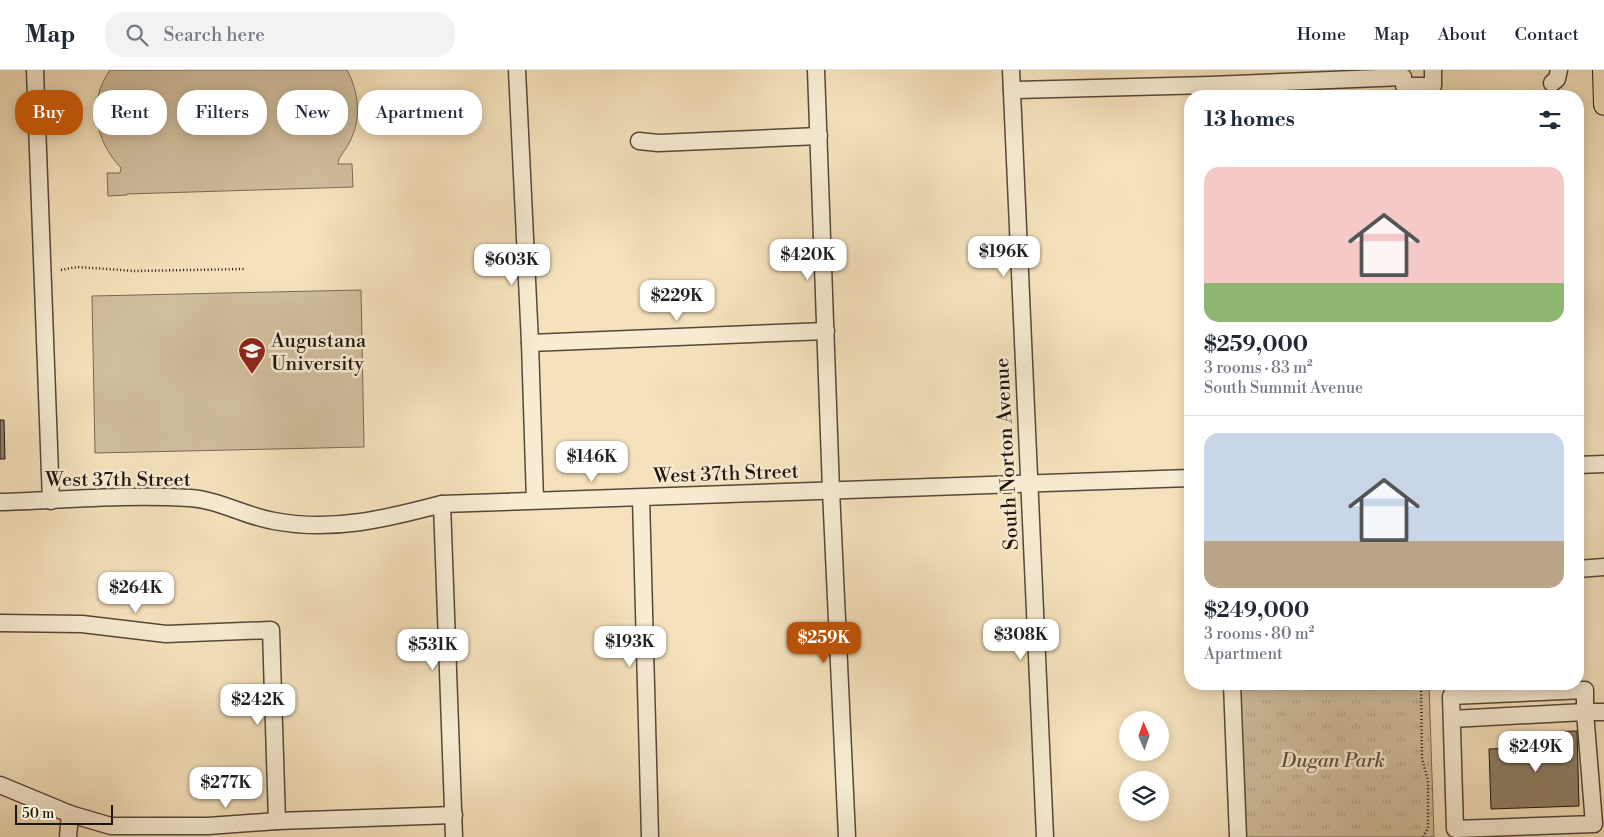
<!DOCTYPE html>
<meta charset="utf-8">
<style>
:root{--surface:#fff;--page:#f2f2f3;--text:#1f2937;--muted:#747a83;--line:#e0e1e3;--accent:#b45309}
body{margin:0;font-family:"Libre Bodoni",serif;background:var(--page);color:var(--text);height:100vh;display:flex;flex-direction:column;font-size:19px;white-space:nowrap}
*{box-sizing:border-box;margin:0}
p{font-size:16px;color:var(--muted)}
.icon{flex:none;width:28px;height:28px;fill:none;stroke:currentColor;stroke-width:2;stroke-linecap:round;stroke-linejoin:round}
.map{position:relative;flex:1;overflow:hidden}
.sheet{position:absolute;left:1184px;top:20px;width:400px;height:600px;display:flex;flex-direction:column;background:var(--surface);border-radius:20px;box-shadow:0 2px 12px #0003}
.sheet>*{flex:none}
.hud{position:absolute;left:15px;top:20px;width:475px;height:45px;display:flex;gap:10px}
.needle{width:32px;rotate:358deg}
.fabs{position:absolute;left:1119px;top:641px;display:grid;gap:10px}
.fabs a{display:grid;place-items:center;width:50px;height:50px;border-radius:50%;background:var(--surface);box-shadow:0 2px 12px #0003;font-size:25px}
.scale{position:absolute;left:15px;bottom:12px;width:98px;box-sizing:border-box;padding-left:5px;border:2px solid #21150e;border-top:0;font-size:14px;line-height:18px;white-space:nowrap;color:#21150e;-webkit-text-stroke:4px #f8ecd3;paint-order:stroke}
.price{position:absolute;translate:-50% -42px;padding:0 11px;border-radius:10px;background:#fff;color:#222;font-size:16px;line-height:32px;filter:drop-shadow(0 1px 2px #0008)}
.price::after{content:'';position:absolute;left:50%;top:30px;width:15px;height:11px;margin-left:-8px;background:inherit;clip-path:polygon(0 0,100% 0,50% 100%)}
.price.selected{background:var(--accent);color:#fff}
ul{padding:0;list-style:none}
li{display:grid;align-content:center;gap:10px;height:265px;padding:0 20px}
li+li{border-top:1px solid var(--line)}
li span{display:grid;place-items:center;height:155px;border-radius:15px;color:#555}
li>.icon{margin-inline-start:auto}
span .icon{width:90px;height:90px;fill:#fffc;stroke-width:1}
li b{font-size:21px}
h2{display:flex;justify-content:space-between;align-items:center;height:60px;padding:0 20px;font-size:21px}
.chip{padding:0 18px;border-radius:20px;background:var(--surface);box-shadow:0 2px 12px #0003;font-size:18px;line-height:45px}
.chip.selected{background:var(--accent);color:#fff}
header{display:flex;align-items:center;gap:30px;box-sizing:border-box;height:70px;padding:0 25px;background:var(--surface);border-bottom:1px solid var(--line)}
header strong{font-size:24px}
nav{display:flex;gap:28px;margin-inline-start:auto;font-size:18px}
.search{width:350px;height:45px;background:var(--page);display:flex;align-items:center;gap:12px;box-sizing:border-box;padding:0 18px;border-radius:20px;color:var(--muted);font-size:19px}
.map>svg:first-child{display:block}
.green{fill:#d1bf9e;stroke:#796a56}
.park{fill:url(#park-tufts);stroke:#796a56}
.building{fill:#8f8068;stroke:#21150e}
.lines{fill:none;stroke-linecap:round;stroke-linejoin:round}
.minor-casing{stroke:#56483a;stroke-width:19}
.major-casing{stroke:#21150e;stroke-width:22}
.path{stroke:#21150e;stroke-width:2.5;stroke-dasharray:1 2.5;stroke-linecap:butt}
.minor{stroke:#f8ecd3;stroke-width:16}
.major{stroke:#f5e2bc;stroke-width:20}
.labels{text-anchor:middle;stroke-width:5;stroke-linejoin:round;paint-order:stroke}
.poi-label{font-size:20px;fill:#21150e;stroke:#f8ecd3;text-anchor:start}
.street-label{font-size:20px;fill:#21150e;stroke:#f8ecd3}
.park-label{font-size:20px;font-style:italic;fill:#5f5040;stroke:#f8ecd3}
</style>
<header>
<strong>Map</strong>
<div class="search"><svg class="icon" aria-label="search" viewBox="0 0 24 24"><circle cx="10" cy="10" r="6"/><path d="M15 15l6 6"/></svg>Search here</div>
<nav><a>Home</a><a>Map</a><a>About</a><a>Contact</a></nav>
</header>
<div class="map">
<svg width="1604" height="767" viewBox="0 0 1604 767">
<defs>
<pattern id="park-tufts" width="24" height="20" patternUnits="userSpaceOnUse" patternTransform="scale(1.25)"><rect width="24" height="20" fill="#d1bf9e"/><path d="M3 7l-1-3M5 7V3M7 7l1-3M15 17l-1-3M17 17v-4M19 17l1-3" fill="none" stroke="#b3a387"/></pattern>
</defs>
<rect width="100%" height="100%" fill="#f5e2bc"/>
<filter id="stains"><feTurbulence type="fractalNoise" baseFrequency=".004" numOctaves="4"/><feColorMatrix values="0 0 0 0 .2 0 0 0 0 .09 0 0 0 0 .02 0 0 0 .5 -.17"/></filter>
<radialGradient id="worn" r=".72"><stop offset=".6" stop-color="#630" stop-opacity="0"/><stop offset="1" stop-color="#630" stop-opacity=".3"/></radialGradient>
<g class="green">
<path d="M110,0H347C359,22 362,50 349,73C346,80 338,87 338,94H352L353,117L127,124V125L108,126L107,103H120L121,98C95,70 87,33 110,0Z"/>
<polygon points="361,220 364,377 95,383 92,226"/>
</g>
<polygon class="park" points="1232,614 1429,614 1434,767 1238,767"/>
<g class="building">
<polygon points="0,350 4,350 5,389 0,389"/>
<polygon points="1577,661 1579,736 1491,739 1489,679 1536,677 1535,662"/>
</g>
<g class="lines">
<defs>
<g id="minor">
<polyline points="35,0 51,431"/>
<polyline points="517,0 530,273 535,430"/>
<polyline points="816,0 831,420 847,767"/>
<polyline points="1011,0 1045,767"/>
<polyline points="1552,13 1557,9 1559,0"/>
<polyline points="1404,16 1433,16 1433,0"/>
<polyline points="1012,20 1210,15 1403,7"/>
<polyline points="639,71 658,73 819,66"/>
<polyline points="530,273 826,261"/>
<polyline points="1578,395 1604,394"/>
<polyline points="641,428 650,767"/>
<path d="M0,432C63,430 127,424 190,428C219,430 245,446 274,451C333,462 385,449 442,434L1190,408"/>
<polyline points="442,434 454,767"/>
<polyline points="1578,499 1604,497"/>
<polyline points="0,553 82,554 166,564 271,560 277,751"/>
<polyline points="1232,614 1238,767"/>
<polyline points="1452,649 1585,642 1594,754 1455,759 1451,626 1585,620 1585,642 1604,642"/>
<polyline points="0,715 70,744 111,756 208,756 277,751 454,745"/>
<polyline points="68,767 70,744"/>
</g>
<polyline id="major" points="1603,0 1604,35"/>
</defs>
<use href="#minor" class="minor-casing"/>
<use href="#major" class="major-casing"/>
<g class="path">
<polyline points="61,200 77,197 135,201 244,199"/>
<polyline points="1421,614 1422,689 1428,711 1428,758 1423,767"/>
</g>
<use href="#minor" class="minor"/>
<use href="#major" class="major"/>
</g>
<defs>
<symbol id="university-pin" viewBox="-11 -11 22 30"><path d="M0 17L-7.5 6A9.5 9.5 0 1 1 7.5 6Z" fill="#8f2418" stroke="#f8ecd3"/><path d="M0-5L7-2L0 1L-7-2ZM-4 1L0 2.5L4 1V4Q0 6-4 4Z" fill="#fff"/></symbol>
</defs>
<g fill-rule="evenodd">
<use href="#university-pin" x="236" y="265" width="32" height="43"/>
</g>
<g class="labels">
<g class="poi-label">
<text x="271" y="277">Augustana<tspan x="271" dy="23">University</tspan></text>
</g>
<g class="street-label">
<text transform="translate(1006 384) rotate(-93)" y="7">South Norton Avenue</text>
<text transform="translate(726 403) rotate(-2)" y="7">West 37th Street</text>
<text x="118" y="416">West 37th Street</text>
</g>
<g class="park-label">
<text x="1333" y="697">Dugan Park</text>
</g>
</g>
<rect width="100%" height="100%" filter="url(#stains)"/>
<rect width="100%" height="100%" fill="url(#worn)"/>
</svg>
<div class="fabs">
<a><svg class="needle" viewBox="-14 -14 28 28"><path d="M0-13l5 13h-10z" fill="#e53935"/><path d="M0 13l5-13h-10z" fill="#747a83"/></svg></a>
<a><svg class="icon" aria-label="layers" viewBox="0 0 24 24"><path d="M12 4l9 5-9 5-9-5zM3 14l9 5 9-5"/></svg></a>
</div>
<div class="scale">50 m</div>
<b class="price" style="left:1004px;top:208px">$196K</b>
<b class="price" style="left:808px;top:211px">$420K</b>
<b class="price" style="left:512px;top:216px">$603K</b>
<b class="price" style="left:677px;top:252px">$229K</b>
<b class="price" style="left:592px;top:413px">$146K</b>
<b class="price" style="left:136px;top:544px">$264K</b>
<b class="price" style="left:1021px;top:591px">$308K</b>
<b class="price selected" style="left:824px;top:594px">$259K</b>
<b class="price" style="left:630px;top:598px">$193K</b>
<b class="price" style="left:433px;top:601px">$531K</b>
<b class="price" style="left:258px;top:656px">$242K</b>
<b class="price" style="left:1536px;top:703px">$249K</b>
<b class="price" style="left:226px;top:739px">$277K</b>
<div class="hud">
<a class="chip selected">Buy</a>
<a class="chip">Rent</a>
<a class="chip">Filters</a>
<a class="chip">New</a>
<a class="chip">Apartment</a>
</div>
<section class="sheet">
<h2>13 homes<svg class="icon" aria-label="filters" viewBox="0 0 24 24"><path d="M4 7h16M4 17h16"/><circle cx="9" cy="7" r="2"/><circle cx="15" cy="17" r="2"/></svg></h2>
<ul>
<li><span style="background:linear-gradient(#f6c9c9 75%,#8fb573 0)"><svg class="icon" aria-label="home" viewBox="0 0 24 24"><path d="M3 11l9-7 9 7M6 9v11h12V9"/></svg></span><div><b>$259,000</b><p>3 rooms · 83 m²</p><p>South Summit Avenue</p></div></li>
<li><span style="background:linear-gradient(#c9d6e8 70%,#b9a48a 0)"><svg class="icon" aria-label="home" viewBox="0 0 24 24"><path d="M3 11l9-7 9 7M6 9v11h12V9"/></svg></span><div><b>$249,000</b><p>3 rooms · 80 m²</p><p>Apartment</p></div></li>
</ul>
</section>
</div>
